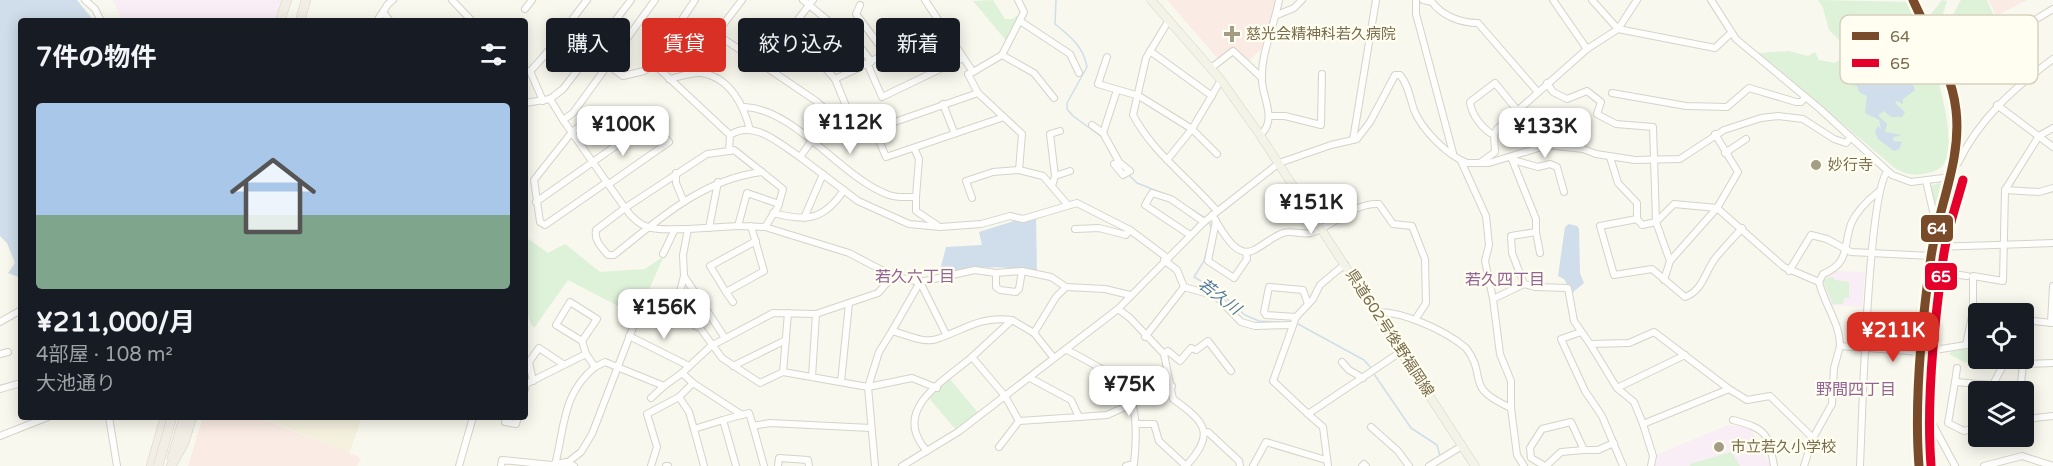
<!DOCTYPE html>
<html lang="ja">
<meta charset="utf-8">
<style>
:root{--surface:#171b24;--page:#20242c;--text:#f1f3f6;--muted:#9ea1a6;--line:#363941;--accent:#d93025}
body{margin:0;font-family:"Varela Round","Noto Sans JP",sans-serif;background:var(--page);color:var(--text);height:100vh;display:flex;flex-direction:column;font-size:22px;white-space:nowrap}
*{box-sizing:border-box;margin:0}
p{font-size:20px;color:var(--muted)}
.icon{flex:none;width:33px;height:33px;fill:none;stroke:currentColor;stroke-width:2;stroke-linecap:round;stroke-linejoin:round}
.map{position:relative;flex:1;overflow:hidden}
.sheet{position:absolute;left:18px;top:18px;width:510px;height:402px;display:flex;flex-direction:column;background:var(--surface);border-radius:6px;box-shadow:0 3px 15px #0003}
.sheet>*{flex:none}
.guide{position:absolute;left:546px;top:18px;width:570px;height:54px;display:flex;gap:12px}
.fabs{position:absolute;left:1968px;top:303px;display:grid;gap:12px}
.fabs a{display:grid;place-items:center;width:66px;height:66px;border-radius:6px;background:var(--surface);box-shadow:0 3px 15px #0003;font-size:30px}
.price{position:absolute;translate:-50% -51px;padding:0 14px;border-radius:12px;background:#fff;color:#222;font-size:20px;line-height:39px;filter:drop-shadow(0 2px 3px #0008)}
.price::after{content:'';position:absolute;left:50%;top:36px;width:18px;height:14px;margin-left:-9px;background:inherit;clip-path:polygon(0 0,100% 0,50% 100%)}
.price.selected{background:var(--accent);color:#fff}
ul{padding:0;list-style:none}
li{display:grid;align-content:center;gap:12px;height:318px;padding:0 18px}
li+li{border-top:2px solid var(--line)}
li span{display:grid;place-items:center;height:186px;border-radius:6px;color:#555}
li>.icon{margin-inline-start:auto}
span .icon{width:108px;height:108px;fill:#fffc;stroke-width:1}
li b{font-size:26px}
h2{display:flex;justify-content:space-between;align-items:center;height:72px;padding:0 18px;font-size:26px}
.chip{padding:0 21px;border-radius:6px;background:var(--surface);box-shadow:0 3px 15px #0003;font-size:21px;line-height:54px}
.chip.selected{background:var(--accent);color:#fff}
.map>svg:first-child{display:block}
.residential{fill:#f4f1de}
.education{fill:#f9eef5}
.medical{fill:#faece4}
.green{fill:#def1d9}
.water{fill:#cfdeea}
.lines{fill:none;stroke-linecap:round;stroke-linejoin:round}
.stream{stroke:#cfdeea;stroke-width:1.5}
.minor-casing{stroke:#d6d3c9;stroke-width:8}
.major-casing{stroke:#d7d3c7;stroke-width:9}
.highway-casing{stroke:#d7d3c7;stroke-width:10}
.minor{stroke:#fefefc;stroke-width:6}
.major{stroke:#f3f3e7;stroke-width:8}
.highway{stroke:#f2eee6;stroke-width:9}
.highway-bridge-casing{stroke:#d7d3c7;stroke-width:10;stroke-linecap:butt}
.highway-bridge{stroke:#f2eee6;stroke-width:9}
.bus-1-casing{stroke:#fffef0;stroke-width:14}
.bus-2-casing{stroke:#fffef0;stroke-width:14}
.bus-1{stroke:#7a4b2a;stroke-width:9}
.bus-2{stroke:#e4002b;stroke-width:9}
.poi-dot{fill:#a59c84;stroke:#fffef0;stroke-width:2}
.labels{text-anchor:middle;stroke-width:4.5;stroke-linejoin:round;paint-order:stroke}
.poi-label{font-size:15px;fill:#796b4b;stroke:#fffef0;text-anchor:start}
.street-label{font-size:15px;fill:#796b4b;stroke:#fffef0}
.neighbourhood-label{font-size:16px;fill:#946495;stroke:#fffef0}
.water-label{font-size:16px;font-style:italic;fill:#4d78a2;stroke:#fffef0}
.key{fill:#fffef0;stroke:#d7d2be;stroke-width:1.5}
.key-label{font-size:16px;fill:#796b4b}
.line-badge{stroke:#fffef0;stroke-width:2}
.badge-label{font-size:16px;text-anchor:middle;font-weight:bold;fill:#fff}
</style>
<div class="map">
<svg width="2053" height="466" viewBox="0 0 2053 466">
<rect width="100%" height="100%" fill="#f8f8ee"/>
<polygon class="residential" points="261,417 362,417 349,454"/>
<g class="education">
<polygon points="113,0 283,0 277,21 117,21 121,18"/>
<polygon points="1838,271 1865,272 1862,307 1830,305 1821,282 1824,276"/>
<polygon points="1728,425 1750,428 1771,466 1654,466 1656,455"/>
</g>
<g class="medical">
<polygon points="1167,0 1277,0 1274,19 1261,49 1249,61 1233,48 1219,60"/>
<polygon points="1989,0 2027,0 1996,16"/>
<polygon points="203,417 258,417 361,458 357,466 188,466"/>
</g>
<g class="green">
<polygon points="993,0 1005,19 1012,19 1024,12 1008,43 973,1"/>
<path d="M1818,0L1908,2L1917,20L1914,28C1932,46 1961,143 1943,165C1939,170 1932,172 1927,173C1914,176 1908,175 1896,169L1759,53L1789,51L1808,56L1815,52L1819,60L1835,63L1841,59L1843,48L1841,42L1829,30L1823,8Z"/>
<polygon points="1942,0 1947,1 1943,14 1949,22 1961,0 1987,0 1996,21 1996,31 1986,38 1939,39 1933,33 1928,18"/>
<polygon points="1940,183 1943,188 1939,204 1935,205 1929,186"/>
<path d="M525,232L527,238L548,253L565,244L600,272L645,269L664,256L637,316L568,280L534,328C519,311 525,256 525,232Z"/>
<polygon points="1833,277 1835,280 1849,282 1849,298 1844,298 1843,304 1833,304 1823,281 1825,278"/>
<polygon points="1970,349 1971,360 1966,363 1949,354 1952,351"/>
<polygon points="949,378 980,415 958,432 928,397"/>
<polygon points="1731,452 1740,466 1690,466 1690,464"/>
</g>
<g class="water">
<polygon points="0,0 77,0 94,21 21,21 21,278 8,273 15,263 7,243 0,236"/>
<polygon points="1878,51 1898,65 1904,62 1915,90 1903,99 1903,104 1897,101 1895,103 1905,112 1902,117 1891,117 1884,111 1878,115 1887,124 1885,132 1902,135 1894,137 1893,141 1902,142 1899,149 1894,151 1878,139 1875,131 1878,126 1881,129 1879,120 1865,113 1867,96 1859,92 1857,86 1850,84 1856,74 1856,65 1866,56"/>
<path d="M1036,214L1037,275C999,262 975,267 938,278L946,247L982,245L979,232Z"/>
<polygon points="1569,224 1577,226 1579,229 1580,273 1584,283 1572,293 1564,279 1558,276 1565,227"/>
</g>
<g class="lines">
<g class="stream">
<path d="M1056,0L1055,24C1071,37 1083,46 1087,67L1067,103V109L1073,116L1102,137"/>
<polyline points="1129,175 1137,183 1167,195"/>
<polyline points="1191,209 1205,218"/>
<polyline points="1209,221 1212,230"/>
<polyline points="1207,249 1204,261 1194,277 1217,290 1245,315 1259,321 1293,323"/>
<polyline points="1298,324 1364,360 1372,369"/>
<polyline points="1374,374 1411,428 1437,445 1440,456"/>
</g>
<defs>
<g id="minor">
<polyline points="85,0 95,9 101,21"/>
<polyline points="452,0 472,21"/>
<polyline points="742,0 716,34 763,65"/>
<polyline points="803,0 861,48 871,61 943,27 973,72 1002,55 1034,73 1054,98"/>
<path d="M813,0L763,65L816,101L831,114L800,157C780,144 754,119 730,135L729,151L707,154L625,208C643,234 659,229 688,229L683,255L684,276L674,315L700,328L722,358L760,383L783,372L868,387L875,466"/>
<polyline points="925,0 943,27"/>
<polyline points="1416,0 1416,14 1453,153"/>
<path d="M1423,0L1432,2C1442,16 1461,23 1478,23L1537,91"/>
<polyline points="1553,0 1587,49"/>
<polyline points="1592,0 1618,29 1715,48 1731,33"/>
<polyline points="1711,0 1736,39 1820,109 1892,175 1911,182 1951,177"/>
<polyline points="1913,0 1948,80 1956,108 1958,141 1931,256 1922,352 1917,441 1919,466"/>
<polyline points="860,5 856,14 886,54"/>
<polyline points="525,9 532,0"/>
<polyline points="383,12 390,21"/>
<polyline points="1277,15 1294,8 1302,0"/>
<path d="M1169,20L1146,58L1133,115C1153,153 1190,179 1217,211"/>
<polyline points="377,21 388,4 393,0"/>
<polyline points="1020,21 1070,54 1079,73"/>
<polyline points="563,32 623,76 644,71 654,64 730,135"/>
<polyline points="785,36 817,59 835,79 871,62"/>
<polyline points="2008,36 2025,81"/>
<polyline points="1933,46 2008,36 2053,9"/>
<polyline points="1150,51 1212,96"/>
<polyline points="1002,55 1024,12 1018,0"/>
<polyline points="1107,57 1098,84 1139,96 1192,129 1217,154"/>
<polyline points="867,63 882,97 963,58"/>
<polyline points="654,64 668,51 688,24 683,18 695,0"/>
<polyline points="1211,68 1233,51 1262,78"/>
<polyline points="973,72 968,74 978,93 1022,134 1019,170 1043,176 1067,204"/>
<path d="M669,79C679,77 691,72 701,73C730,77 744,106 750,130"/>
<polyline points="1547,83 1553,92 1567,99 1587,91 1601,102 1597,114 1616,124 1653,127 1656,222 1670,261 1664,280"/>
<polyline points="1612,93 1686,106 1727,107 1749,88 1796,102 1801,102 1806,97"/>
<polyline points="550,99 563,120 573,113 655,0"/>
<path d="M543,101L530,71C552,50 568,24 587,0"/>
<polyline points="525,103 550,99 563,89 631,0"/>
<polyline points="943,104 954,132"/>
<polyline points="1997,105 2053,147"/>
<path d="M745,107C797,110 841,178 889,195C897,198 908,197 916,197V211L937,225"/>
<polyline points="831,114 846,106 835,79"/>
<polyline points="1513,114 1538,116"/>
<polyline points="1269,116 1285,116 1321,125 1322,74"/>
<path d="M563,120L625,208L596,230C594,240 601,247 608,255H614C659,219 703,179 762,172L783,189L778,207L765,227L849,253L893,276"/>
<polyline points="1092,125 1103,133"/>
<polyline points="874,129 886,157 1004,117"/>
<polyline points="857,135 978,93"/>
<path d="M1260,135C1277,121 1264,101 1262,82C1260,54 1274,28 1279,0"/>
<path d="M1494,135C1483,130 1471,114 1470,102L1495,83L1517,110"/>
<polyline points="1353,140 1376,0"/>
<polyline points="914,148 919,159 916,197"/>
<polyline points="729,151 734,150 762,172"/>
<polyline points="1725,153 1746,139"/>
<polyline points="800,157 858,201 909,224 940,227 981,224 1010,216 1023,219 1077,203 1130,230 1166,257"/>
<polyline points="1511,157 1536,219 1536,232 1511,236 1512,253 1524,284"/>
<polyline points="1610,157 1618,183 1637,203 1637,219 1642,225 1656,222 1674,204 1717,208 1784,267 1819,282"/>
<polyline points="1167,160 1192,129 1221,80"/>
<polyline points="1513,160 1538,167 1550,164 1557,167 1564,192"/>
<polyline points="1461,161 1486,216 1489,245 1485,261 1493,299 1524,284 1535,287 1568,288 1574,321 1590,344"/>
<polyline points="1480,163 1495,152 1494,135 1497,129 1587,49 1618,29 1637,0"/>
<path d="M1958,163C1979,119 2014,88 2053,59"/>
<polyline points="1114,164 1123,175 1130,171 1119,162 1103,133 1117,90"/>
<polyline points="676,173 676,183 684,202"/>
<polyline points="1055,176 1050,134 1060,131"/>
<polyline points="1926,181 1933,211 1931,234 1933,247 2053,243"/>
<polyline points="607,182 545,225 540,222 534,180 572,132 589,119 608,129 619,145"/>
<polyline points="1052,186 1055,176 1070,171"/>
<polyline points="2005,190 2039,192 2053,188"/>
<polyline points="972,198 966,181 993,172 1019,170"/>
<polyline points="536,202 651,121 669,142 609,184"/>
<path d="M773,213C807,222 824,220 844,190"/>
<path d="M1212,215C1221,228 1235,260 1254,250C1264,245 1272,237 1283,233C1291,230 1302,235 1311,233C1332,227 1354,202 1379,204L1393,224L1412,226L1425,259L1426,303L1415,320"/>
<polyline points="804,218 823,174"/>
<path d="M1637,219L1600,226L1614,275L1652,269L1685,297C1702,291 1705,273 1714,260C1722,249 1733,239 1742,228"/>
<polyline points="1216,221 1208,261 1234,278 1247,259 1246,252"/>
<polyline points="738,226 765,227"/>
<polyline points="751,226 764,271 726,292 710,266 756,241"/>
<polyline points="709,228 718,182"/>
<polyline points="688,229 738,226 747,193 779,204"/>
<polyline points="1075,229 1099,228 1126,235 1130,230"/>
<polyline points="1536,232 1540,253"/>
<polyline points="1190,235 1145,205 1152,193 1171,199 1204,222"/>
<polyline points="663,254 675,229"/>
<polyline points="1670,261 1717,208 1738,172 1715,134"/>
<polyline points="1345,264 1320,285 1313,299 1296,317 1273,381 1308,414 1402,351"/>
<polyline points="1789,271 1811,235 1827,239 1851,252 1931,256"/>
<polyline points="1930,271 1967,276"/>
<polyline points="996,273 996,287 1000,290 1016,292 1019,289 1022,271"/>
<polyline points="684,276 725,338"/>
<polyline points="1184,287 1216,296 1241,322 1255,326 1293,325"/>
<polyline points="726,292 733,302"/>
<polyline points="1493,299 1500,354 1511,381 1511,408"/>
<path d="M1118,309L1130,318L1164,354L1173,399C1207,423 1215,434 1186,466"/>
<polyline points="1973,311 1985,314"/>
<path d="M1376,312C1403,311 1446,331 1466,348C1489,378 1462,386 1511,408L1517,455L1524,466"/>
<polyline points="1296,317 1266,315 1264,312 1269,287 1303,290 1308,304"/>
<polyline points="2024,320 2052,323"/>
<polyline points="0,322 21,310"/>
<polyline points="2051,323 2053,286"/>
<polyline points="892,331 920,282 946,334"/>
<polyline points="1581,332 1561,339 1585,391 1602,416 1623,466"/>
<polyline points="1034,333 1056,297 1066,287"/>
<polyline points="629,336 689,366"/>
<polyline points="1145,337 1184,287 1177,270 1164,260"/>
<polyline points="582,341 597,319 570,302 556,325 582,341 586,354"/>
<polyline points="1966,345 1973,311 1973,276 2003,281 2005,190 2039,136 2053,128"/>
<path d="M1840,346C1840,323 1824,304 1819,282L1823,274C1850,263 1843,247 1851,224C1856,212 1868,200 1878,192"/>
<path d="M1067,350C1129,382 1141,391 1134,464L1126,466"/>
<polyline points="0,354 8,352"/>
<polyline points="1164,354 1168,351 1180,361 1191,348 1196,350 1208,341 1231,371"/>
<polyline points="2012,358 2023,364 2053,363"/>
<polyline points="1342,362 1349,370 1363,378"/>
<polyline points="733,366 786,340"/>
<polyline points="783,372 788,313"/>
<polyline points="812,377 816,314"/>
<polyline points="533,381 529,362 539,348 563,364"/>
<polyline points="841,382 849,303"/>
<polyline points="1955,382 1957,368"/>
<polyline points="693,383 742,415"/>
<polyline points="664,386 682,373"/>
<path d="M937,388L912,378L868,387L879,352L892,331C905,334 924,344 937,339C966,329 980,316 1012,320"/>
<polyline points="1617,388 1685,355"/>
<polyline points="0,389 21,383"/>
<polyline points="525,389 526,384 586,354 595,367 605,362 664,386 651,398"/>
<polyline points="1989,392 2007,358"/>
<polyline points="2020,392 2023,364"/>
<polyline points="679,397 689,412 694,429 723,420 736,466"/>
<polyline points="1308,414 1323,427 1328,466"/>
<polyline points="109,417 117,466"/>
<polyline points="1079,417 1107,415 1172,386"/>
<polyline points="1978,419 1975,428 1964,431 1948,423 1955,382 1992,385"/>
<polyline points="2024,419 2053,416"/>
<polyline points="723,420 749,413 753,426"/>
<path d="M1733,420C1766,429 1768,432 1774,466"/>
<polyline points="1019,421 1005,396 972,357 1012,320 1034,333 1053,357"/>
<polyline points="505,422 516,424 518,417"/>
<polyline points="1918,422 1933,425 1955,466"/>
<polyline points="1138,424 1154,424 1159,441 1186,466"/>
<polyline points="1643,424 1634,402 1617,388 1590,344 1629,343 1654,332 1729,389"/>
<polyline points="1371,427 1398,451 1409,466"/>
<polyline points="694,429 704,466"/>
<polyline points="1205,433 1208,432 1239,461 1240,466"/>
<polyline points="0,436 48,417"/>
<polyline points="1813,438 1832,404 1834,368 1840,346 1922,352 1966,345 1978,347"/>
<polyline points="999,447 1019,421 1079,417 1071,400 1030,378"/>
<polyline points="1584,450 1598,450 1614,443"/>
<path d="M927,451C890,410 943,382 972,357"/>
<path d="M555,465C565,426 562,394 595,367"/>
<polyline points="459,466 473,417"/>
<polyline points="501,466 502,460 552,465 566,462 574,466"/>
<polyline points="563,466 581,452 592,434 642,304"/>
<polyline points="651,466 657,447 647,414 679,397 693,383 682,373 711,346 773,313 816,314 878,293 893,276 920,282 975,270 996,273 1022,271 1051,277 1066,287 1105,289 1130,295"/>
<polyline points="666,466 668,466"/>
<polyline points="764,466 753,426 770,423 871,428"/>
<polyline points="778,466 779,458 808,460 809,466"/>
<path d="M902,466L958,432L1118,309L1204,222L1279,163L1331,145L1357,139L1370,122L1395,75H1400C1408,84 1410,98 1414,110C1422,130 1447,155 1467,163H1489L1548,145L1583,149L1596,154L1635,160L1680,159L1724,130L1761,118L1778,116L1803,119L1834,139L1846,143L1851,137"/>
<polyline points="1253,466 1266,442 1326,460"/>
<polyline points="1362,466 1364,464 1366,466"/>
<polyline points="1429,466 1462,446"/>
<polyline points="1545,466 1531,458 1530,448 1542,429 1571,422 1584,450 1561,452 1546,466"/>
<polyline points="1651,466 1653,456 1643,424 1729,389 1747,400 1770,396 1813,438 1804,466"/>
<path d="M1860,466C1862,422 1868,195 1887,172"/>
<polyline points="1984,466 2022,456 2053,466"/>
</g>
<polyline id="major" points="1151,0 1221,80 1260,135 1475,466"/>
<g id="highway">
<polyline points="280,21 287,0"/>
<polyline points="300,21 306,0"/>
<polyline points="172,458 184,417"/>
<polyline points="151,466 165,417"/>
<polyline points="171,466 184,443 192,417"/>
</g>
</defs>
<use href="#minor" class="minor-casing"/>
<use href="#major" class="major-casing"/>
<use href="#highway" class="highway-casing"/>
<use href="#minor" class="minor"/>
<use href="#major" class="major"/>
<use href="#highway" class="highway"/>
<defs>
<polyline id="highway-bridge" points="158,466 172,417"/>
</defs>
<use href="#highway-bridge" class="highway-bridge-casing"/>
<use href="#highway-bridge" class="highway-bridge"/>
<defs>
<path id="bus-1" d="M1913,0C1928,34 1952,72 1956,110C1962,160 1938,208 1931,257C1922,321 1914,402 1919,466"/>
<path id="bus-2" d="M1931,465C1926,400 1934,324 1943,260C1946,233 1956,206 1963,180"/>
</defs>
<use href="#bus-1" class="bus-1-casing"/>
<use href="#bus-2" class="bus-2-casing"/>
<use href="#bus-1" class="bus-1"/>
<use href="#bus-2" class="bus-2"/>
</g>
<g class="poi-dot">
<path d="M1229 25h6v6h6v6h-6v6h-6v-6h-6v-6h6z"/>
<circle cx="1816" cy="165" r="6"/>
<circle cx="1719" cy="447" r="6"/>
</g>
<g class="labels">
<g class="poi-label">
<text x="1246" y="39">慈光会精神科若久病院</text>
<text x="1828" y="170">妙行寺</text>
<text x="1731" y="452">市立若久小学校</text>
</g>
<g class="street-label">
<text transform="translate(1390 333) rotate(57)" y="5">県道602号後野福岡線</text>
</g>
<g class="neighbourhood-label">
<text x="915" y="282">若久六丁目</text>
<text x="1505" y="285">若久四丁目</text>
<text x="1856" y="395">野間四丁目</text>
</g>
<g class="water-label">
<text transform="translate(1220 296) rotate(37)" y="6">若久川</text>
</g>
</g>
<rect x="1840" y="15" width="198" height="69" rx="9" class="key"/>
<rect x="1852" y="32" width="27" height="8" fill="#7a4b2a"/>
<rect x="1852" y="59" width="27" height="8" fill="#e4002b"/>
<g class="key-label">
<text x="1890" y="42">64</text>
<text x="1890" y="69">65</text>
</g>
<g class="line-badge">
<rect x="1920" y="214" width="34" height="29" rx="6" fill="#7a4b2a"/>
<rect x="1924" y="262" width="34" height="29" rx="6" fill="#e4002b"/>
</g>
<g class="badge-label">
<text x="1937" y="234">64</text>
<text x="1941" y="282">65</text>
</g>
</svg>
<div class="fabs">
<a><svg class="icon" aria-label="locate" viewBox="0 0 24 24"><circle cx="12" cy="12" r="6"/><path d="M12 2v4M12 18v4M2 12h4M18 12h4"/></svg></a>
<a><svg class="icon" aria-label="layers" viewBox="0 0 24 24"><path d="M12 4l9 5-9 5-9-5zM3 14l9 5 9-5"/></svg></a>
</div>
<b class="price" style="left:850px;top:155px">¥112K</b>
<b class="price" style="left:623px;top:157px">¥100K</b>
<b class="price" style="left:1545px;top:159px">¥133K</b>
<b class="price" style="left:1311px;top:235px">¥151K</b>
<b class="price" style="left:664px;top:340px">¥156K</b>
<b class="price selected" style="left:1893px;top:363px">¥211K</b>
<b class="price" style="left:1129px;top:417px">¥75K</b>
<div class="guide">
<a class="chip">購入</a>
<a class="chip selected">賃貸</a>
<a class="chip">絞り込み</a>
<a class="chip">新着</a>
</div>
<section class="sheet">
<h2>7件の物件<svg class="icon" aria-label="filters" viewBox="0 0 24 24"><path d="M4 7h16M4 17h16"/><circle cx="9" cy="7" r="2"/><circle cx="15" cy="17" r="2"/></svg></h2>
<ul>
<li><span style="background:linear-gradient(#a9c7e8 60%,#7fa58c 0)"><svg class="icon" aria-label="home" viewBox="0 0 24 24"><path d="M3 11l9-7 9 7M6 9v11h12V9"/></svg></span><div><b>¥211,000/月</b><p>4部屋 · 108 m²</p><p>大池通り</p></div></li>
</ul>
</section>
</div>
